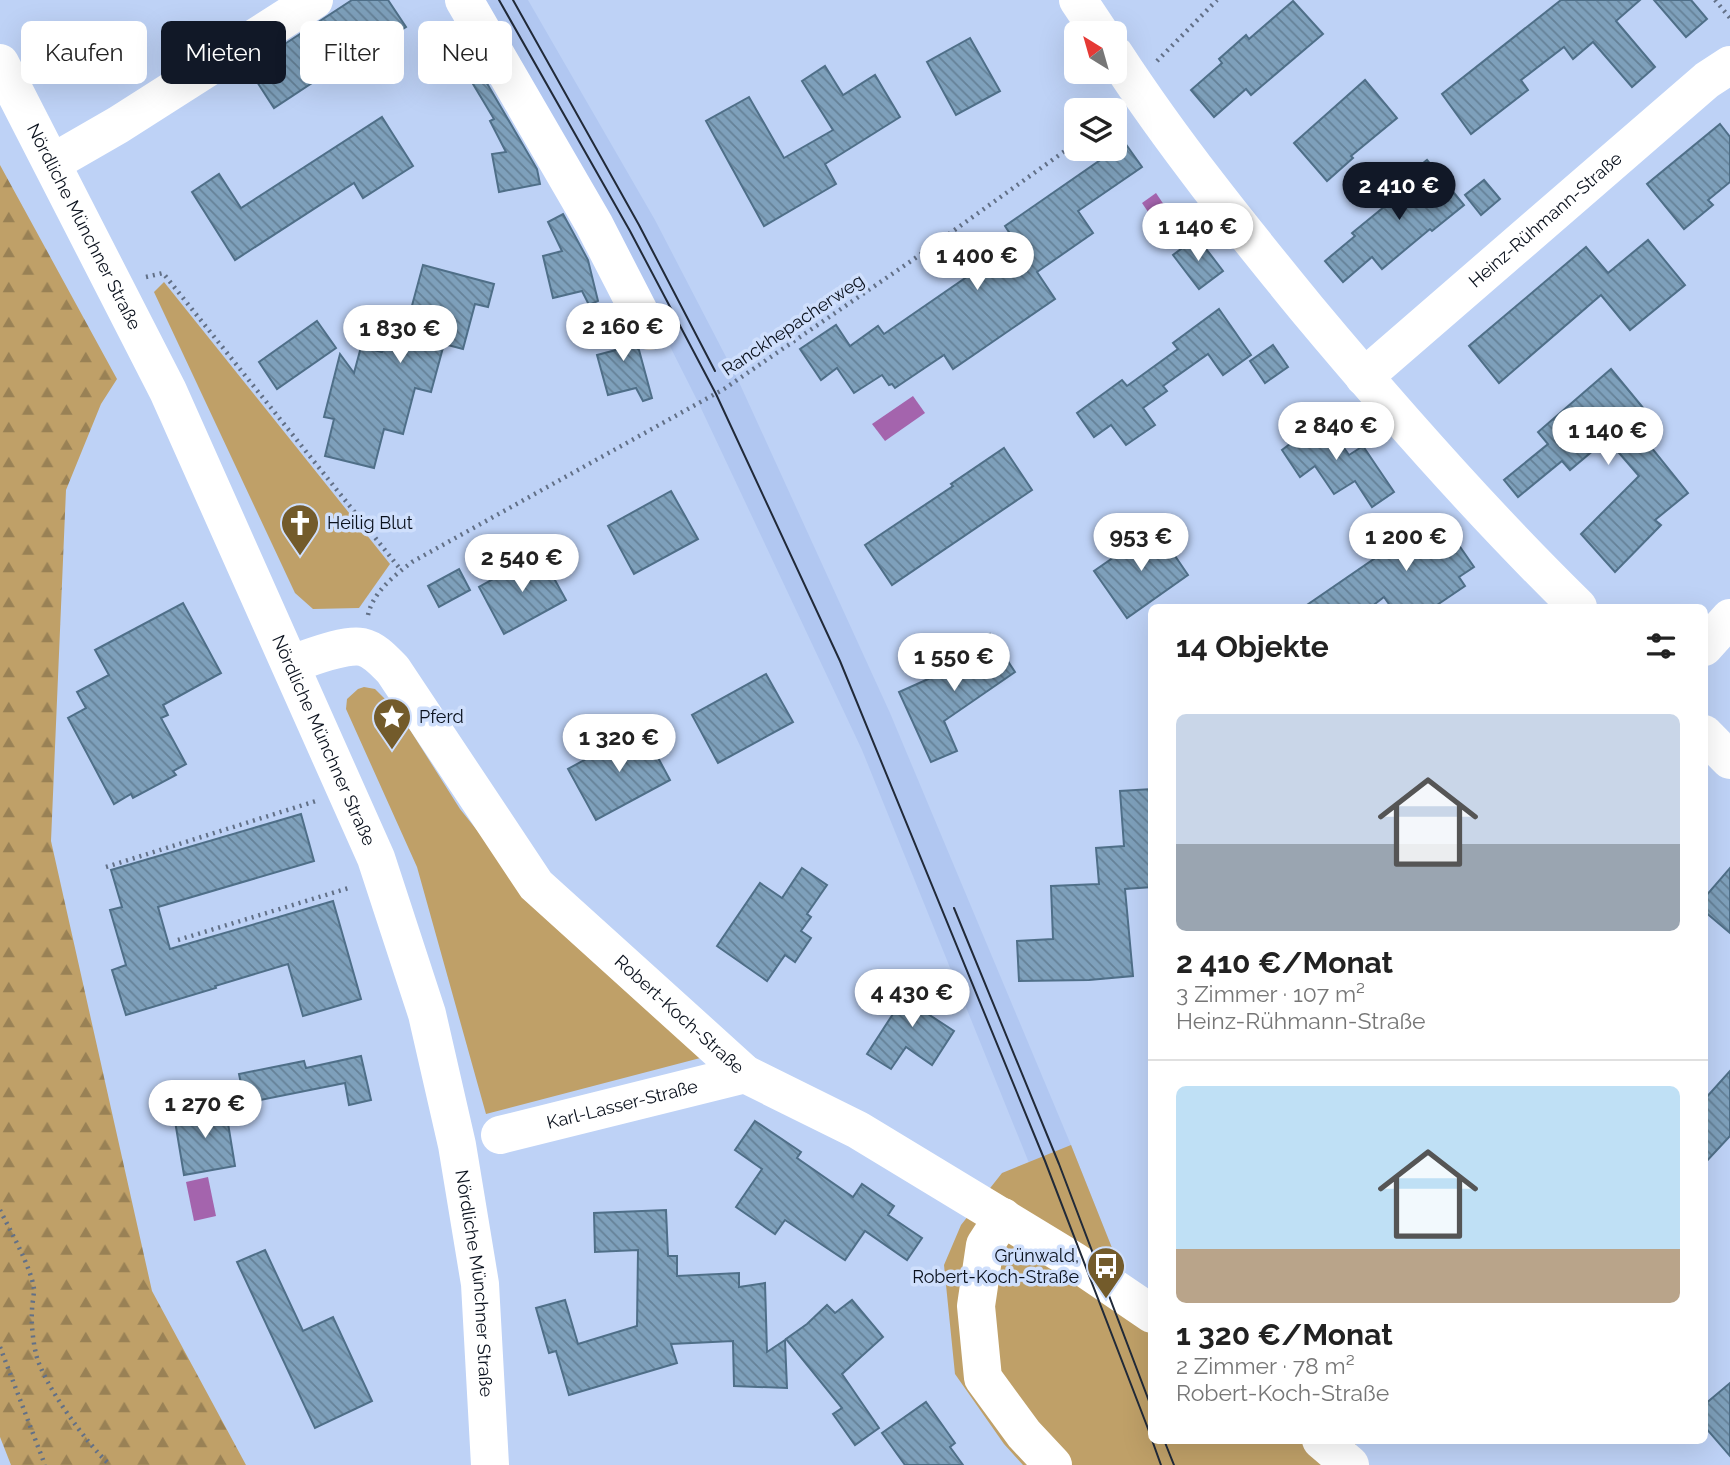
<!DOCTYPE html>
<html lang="de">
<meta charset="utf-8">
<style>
:root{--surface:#fff;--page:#f2f2f2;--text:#222;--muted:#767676;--line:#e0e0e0;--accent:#111827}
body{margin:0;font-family:Raleway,sans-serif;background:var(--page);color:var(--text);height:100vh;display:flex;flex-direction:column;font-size:26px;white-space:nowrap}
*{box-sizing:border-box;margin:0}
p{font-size:23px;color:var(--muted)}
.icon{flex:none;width:38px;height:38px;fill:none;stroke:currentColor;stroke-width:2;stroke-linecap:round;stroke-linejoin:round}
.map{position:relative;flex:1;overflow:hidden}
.details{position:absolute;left:1148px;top:604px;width:560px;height:840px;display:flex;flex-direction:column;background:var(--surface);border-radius:10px;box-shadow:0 7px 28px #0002}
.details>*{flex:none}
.guide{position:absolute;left:21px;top:21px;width:665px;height:63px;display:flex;gap:14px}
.needle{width:46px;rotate:323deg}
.tools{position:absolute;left:1064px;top:21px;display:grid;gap:14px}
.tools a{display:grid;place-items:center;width:63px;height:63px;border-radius:10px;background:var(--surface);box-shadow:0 7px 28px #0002;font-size:35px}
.price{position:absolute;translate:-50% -60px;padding:0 16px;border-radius:24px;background:#fff;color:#222;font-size:23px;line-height:46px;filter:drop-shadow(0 2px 4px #0008)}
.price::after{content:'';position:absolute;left:50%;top:42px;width:21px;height:16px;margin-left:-10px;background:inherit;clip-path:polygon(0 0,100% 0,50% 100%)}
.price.current{background:var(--accent);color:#fff}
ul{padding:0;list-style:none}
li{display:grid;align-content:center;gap:14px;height:371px;padding:0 28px}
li+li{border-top:2px solid var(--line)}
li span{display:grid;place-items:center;height:217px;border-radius:10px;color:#555}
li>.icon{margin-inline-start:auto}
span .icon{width:126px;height:126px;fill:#fffc;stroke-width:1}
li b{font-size:30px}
h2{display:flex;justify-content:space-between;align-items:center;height:84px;padding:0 28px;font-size:30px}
.tag{padding:0 24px;border-radius:10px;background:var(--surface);box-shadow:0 7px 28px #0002;font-size:24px;line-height:63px}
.tag.current{background:var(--accent);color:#fff}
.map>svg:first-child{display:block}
.built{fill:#b1c7f1}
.forest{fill:url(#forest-firs)}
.green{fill:#bfa068}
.water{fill:#a464ad}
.building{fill:url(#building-back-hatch);stroke:#4f6f88;stroke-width:2}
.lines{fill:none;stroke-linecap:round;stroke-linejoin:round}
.path{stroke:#627087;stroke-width:4.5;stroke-dasharray:2 5;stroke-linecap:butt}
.minor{stroke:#fff;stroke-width:38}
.major{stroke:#fff;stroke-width:38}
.tram{stroke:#212a39;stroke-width:2}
.labels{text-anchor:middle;stroke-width:7;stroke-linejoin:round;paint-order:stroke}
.street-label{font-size:18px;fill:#0a111d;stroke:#cfdffc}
.poi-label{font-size:18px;fill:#0a111d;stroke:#cfdffc;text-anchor:start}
</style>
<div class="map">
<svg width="1730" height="1465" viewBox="0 0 1730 1465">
<defs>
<pattern id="forest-firs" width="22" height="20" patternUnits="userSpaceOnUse" patternTransform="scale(1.75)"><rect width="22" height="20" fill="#bfa068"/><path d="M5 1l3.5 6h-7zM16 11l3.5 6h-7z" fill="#998155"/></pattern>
<pattern id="building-back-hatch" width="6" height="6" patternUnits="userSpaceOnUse" patternTransform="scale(1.75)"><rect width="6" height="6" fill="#7ea0bb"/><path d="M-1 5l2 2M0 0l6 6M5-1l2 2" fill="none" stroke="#658197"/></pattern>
</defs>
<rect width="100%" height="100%" fill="#bed2f6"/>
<polygon class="built" points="481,0 528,0 655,220 738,380 890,713 1071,1145 1122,1273 1048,1210 862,750 699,404 617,241"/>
<polygon class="forest" points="0,165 117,379 101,404 66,490 51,841 152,1291 246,1465 11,1465 0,1437"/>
<g class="green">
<polygon points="164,282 390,564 359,608 313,609 295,593 154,292"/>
<polygon points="364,687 375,689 400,714 460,809 532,899 708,1056 486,1114 417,867 346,709 347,699 358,689"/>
<polygon points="1071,1145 1122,1273 1151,1292 1152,1440 1351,1440 1356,1445 1335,1465 1023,1465 1004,1444 955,1374 944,1265 961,1225 1002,1173"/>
</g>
<g class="water">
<polygon points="1156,193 1185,236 1171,246 1142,203"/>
<polygon points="913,396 925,413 885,441 872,424"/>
<polygon points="208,1177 216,1216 194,1221 186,1182"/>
</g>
<g class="building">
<polygon points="352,0 388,0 406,27 361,56 359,52 274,108 248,68"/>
<polygon points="1561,0 1640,0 1616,21 1655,67 1632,87 1593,42 1573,59 1564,47 1521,80 1528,90 1471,134 1442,94"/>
<polygon points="1654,0 1691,0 1707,19 1686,37"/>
<polygon points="1293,1 1323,34 1251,95 1246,89 1214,117 1191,90 1222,63 1219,59 1246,35 1249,39"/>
<polygon points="457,32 537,169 540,184 499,192 492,154 506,152 490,121 494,119 446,39"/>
<polygon points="970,38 1000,91 956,115 927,62"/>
<polygon points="825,66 843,95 875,75 900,117 825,164 836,184 764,226 706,121 749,97 784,158 833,130 802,81"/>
<polygon points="1365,80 1397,118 1351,156 1353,158 1327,181 1294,143"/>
<polygon points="382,117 413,166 363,198 354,183 235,260 192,192 219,174 241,208"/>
<polygon points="1720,124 1730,137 1730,182 1708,200 1713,205 1684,229 1647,184"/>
<polygon points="1125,143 1142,167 1078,211 1093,233 1037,272 1055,299 953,369 944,355 895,388 892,384 889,385 882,375 854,393 837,368 821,380 800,349 836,325 850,346 878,326 884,334 1016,243 1005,226"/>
<polygon points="1427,160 1464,205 1432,231 1430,229 1382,269 1372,257 1343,282 1325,261 1355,236 1352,233 1401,193 1395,186"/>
<polygon points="1484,180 1500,199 1481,215 1465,195"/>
<polygon points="563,214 588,260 598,301 589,305 582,291 553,298 543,256 562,251 548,222"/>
<polygon points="1197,237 1223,271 1199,289 1173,255"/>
<polygon points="1648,240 1685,285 1630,330 1601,295 1499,383 1469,346 1586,247 1608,273"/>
<polygon points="423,265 494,284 488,307 475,304 463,349 444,344 431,392 415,388 403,434 384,429 374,468 325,456 334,419 324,417 340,354 354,373 361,347 382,352 394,309 410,313"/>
<polygon points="1219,309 1251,355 1223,375 1208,354 1163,386 1167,391 1143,408 1155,425 1126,445 1111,425 1094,437 1077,413 1122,380 1127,386 1178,349 1173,343"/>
<polygon points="616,314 630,341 639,350 652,398 643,401 636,388 608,395 597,355 616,350 601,322"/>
<polygon points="317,321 336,348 277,389 259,362"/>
<polygon points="1273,345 1288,367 1265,383 1250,361"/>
<polygon points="1611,369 1644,409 1630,421 1688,493 1655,520 1661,525 1615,572 1581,534 1639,476 1607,439 1570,470 1562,461 1518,497 1504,480 1548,444 1538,432"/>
<polygon points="1321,415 1349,455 1363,446 1394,492 1372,507 1355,481 1334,494 1315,466 1300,477 1282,450 1295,440 1292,435"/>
<polygon points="1004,448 1032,490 892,585 865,545 953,486 951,484"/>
<polygon points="671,491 698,539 634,574 608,526"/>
<polygon points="1438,515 1474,567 1459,577 1465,586 1434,607 1391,607 1384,597 1371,607 1304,607"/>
<polygon points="1156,528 1188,575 1127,618 1094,571"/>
<polygon points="540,553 566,600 504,634 479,587"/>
<polygon points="459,569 470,590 439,607 428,586"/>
<polygon points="183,603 221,673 163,705 168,715 161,718 186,764 173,771 176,775 133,798 131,794 114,804 68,718 86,708 77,692 109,675 95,650"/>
<polygon points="990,634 1015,672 944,721 957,751 931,762 899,692 935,676 932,672"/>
<polygon points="766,674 793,722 718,763 692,715"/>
<polygon points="642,728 670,780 596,820 568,769"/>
<polygon points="1152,789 1152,887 1125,889 1133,976 1089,980 1019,981 1017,941 1053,939 1051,886 1099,884 1096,848 1124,846 1120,791"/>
<polygon points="301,814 314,861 158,907 170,949 333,901 361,999 303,1016 288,964 215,986 216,988 126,1015 112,970 126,965 110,910 122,907 111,870"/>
<polygon points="802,868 827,885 807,914 811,917 801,931 811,938 795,962 785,955 767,981 717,946 760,883 782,898"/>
<polygon points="1730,868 1730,933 1704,911 1704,898"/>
<polygon points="915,980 940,996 928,1014 954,1031 932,1065 906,1047 891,1069 867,1054"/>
<polygon points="361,1056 371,1100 349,1105 345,1083 245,1103 239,1074 304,1061 306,1068"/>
<polygon points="1730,1071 1730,1136 1704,1164 1704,1100"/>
<polygon points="225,1105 235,1166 184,1175 174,1115"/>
<polygon points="755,1121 801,1152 797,1158 853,1197 862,1184 894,1206 888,1215 922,1238 907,1260 865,1231 845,1260 785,1220 775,1234 736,1207 762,1169 735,1150"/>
<polygon points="666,1210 668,1256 677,1256 677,1276 739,1273 739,1287 765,1283 767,1352 785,1340 787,1388 734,1386 733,1341 671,1344 677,1363 569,1395 556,1351 549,1353 536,1308 565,1300 578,1344 637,1326 638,1250 595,1252 594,1213"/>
<polygon points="265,1250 303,1331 333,1317 372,1401 315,1428 237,1262"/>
<polygon points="852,1300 883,1337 842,1374 879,1428 855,1445 833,1414 842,1408 786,1339 807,1324 827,1305 835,1313"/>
<polygon points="1730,1383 1730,1456 1704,1426 1704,1405"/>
<polygon points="926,1402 955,1443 950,1447 963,1465 905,1465 882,1433"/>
</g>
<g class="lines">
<g class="path">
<polyline points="1715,0 1730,18"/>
<polyline points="1157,61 1217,0"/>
<polyline points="146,277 163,273 401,570"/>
<path d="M368,615C373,592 394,576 412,562L724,389L914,259L1076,143"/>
<polyline points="106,867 316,801"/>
<polyline points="178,940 352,887"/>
<path d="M0,1210C10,1230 31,1267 34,1289C34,1296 32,1304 32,1311C31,1323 33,1341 36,1354C43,1384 87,1444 110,1465"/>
<polyline points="0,1347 45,1465"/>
</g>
<g class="minor">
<polyline points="464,0 594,224 649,331"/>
<polyline points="1078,0 1100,33"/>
<path d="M1115,55C1173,144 1240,227 1307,309C1393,412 1482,513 1578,607"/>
<polyline points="52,163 118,125 314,0"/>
<path id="s1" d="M1364,377L1707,80L1730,65"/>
<polyline points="1704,647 1730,618"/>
<path id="s2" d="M291,664C310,658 342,644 362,647C375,650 384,661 393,670L536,885L745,1074L858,1130L1074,1261L1152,1314"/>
<polyline points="1704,734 1730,760"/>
<path id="s3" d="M500,1135L745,1074"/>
<polyline points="1003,1217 985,1245 976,1306 983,1378 1024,1434 1053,1465"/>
<polyline points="1321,1440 1350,1465"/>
</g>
<path class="major" id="s4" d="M0,63L168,391L376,858L427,1014L457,1145L480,1284L490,1465"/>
<g class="tram">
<polyline points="499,0 630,231 716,394 840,661 1045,1161 1152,1439"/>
<polyline points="513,0 639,225 715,371"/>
<polyline points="954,908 1059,1164 1152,1409"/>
<polyline points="1152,1440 1161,1465"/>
<polyline points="1164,1440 1174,1465"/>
</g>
</g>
<defs>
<symbol id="church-pin" viewBox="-11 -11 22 30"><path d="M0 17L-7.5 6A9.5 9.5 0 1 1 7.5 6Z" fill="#735b2b" stroke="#cfdffc"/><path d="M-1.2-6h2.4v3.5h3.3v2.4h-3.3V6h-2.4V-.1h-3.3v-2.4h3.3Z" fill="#fff"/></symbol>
<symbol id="sight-pin" viewBox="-11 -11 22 30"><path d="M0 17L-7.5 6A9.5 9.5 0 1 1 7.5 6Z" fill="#735b2b" stroke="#cfdffc"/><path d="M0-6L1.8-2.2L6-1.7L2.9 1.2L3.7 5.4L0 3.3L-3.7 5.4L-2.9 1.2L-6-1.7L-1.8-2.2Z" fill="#fff"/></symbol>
<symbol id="bus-pin" viewBox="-11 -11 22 30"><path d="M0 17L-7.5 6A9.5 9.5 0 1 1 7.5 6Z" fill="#735b2b" stroke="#cfdffc"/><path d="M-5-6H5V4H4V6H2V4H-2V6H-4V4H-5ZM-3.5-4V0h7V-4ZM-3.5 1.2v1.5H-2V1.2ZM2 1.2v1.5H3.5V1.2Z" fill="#fff"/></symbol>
</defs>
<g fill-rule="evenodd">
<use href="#church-pin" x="278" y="501" width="44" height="60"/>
<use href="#sight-pin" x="370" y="695" width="44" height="60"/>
<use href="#bus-pin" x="1084" y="1244" width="44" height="60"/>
</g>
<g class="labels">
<g class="street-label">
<text dy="6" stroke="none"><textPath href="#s1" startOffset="240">Heinz-Rühmann-Straße</textPath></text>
<text dy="6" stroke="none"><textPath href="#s4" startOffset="184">Nördliche Münchner Straße</textPath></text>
<text transform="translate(793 325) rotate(-34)" y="6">Ranckhepacherweg</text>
<text dy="6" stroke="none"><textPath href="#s4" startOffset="751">Nördliche Münchner Straße</textPath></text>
<text dy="6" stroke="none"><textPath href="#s2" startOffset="564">Robert-Koch-Straße</textPath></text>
<text dy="6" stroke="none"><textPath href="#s3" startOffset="126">Karl-Lasser-Straße</textPath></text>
<text dy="6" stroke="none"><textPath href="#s4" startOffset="1318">Nördliche Münchner Straße</textPath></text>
</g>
<g class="poi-label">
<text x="327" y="529">Heilig Blut</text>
<text x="419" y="723">Pferd</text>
<text x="1079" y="1262" text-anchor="end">Grünwald,<tspan x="1079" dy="21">Robert-Koch-Straße</tspan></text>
</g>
</g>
</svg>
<div class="tools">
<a><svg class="needle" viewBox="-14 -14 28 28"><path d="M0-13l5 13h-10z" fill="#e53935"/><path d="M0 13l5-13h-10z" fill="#767676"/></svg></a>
<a><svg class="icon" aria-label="layers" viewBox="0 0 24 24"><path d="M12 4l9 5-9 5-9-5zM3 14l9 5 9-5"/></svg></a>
</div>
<b class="price current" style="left:1399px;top:222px">2 410 €</b>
<b class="price" style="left:1198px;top:263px">1 140 €</b>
<b class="price" style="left:977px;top:292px">1 400 €</b>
<b class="price" style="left:623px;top:363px">2 160 €</b>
<b class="price" style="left:400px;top:365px">1 830 €</b>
<b class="price" style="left:1336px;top:462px">2 840 €</b>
<b class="price" style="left:1608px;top:467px">1 140 €</b>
<b class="price" style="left:1141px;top:573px">953 €</b>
<b class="price" style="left:1406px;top:573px">1 200 €</b>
<b class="price" style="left:522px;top:594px">2 540 €</b>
<b class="price" style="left:954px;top:693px">1 550 €</b>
<b class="price" style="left:619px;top:774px">1 320 €</b>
<b class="price" style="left:912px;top:1029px">4 430 €</b>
<b class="price" style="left:205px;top:1140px">1 270 €</b>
<div class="guide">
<a class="tag">Kaufen</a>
<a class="tag current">Mieten</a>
<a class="tag">Filter</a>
<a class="tag">Neu</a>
</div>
<section class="details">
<h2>14 Objekte<svg class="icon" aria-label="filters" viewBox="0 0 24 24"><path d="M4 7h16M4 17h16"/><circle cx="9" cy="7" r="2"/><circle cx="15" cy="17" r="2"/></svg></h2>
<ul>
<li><span style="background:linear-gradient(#c9d6e8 60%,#9aa5b1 0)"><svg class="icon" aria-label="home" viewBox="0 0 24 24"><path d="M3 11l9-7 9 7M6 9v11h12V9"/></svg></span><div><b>2 410 €/Monat</b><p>3 Zimmer · 107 m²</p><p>Heinz-Rühmann-Straße</p></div></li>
<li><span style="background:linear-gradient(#bfe0f5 75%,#b9a48a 0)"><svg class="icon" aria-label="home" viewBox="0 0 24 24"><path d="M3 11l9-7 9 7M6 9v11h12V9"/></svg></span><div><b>1 320 €/Monat</b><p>2 Zimmer · 78 m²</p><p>Robert-Koch-Straße</p></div></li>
</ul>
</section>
</div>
